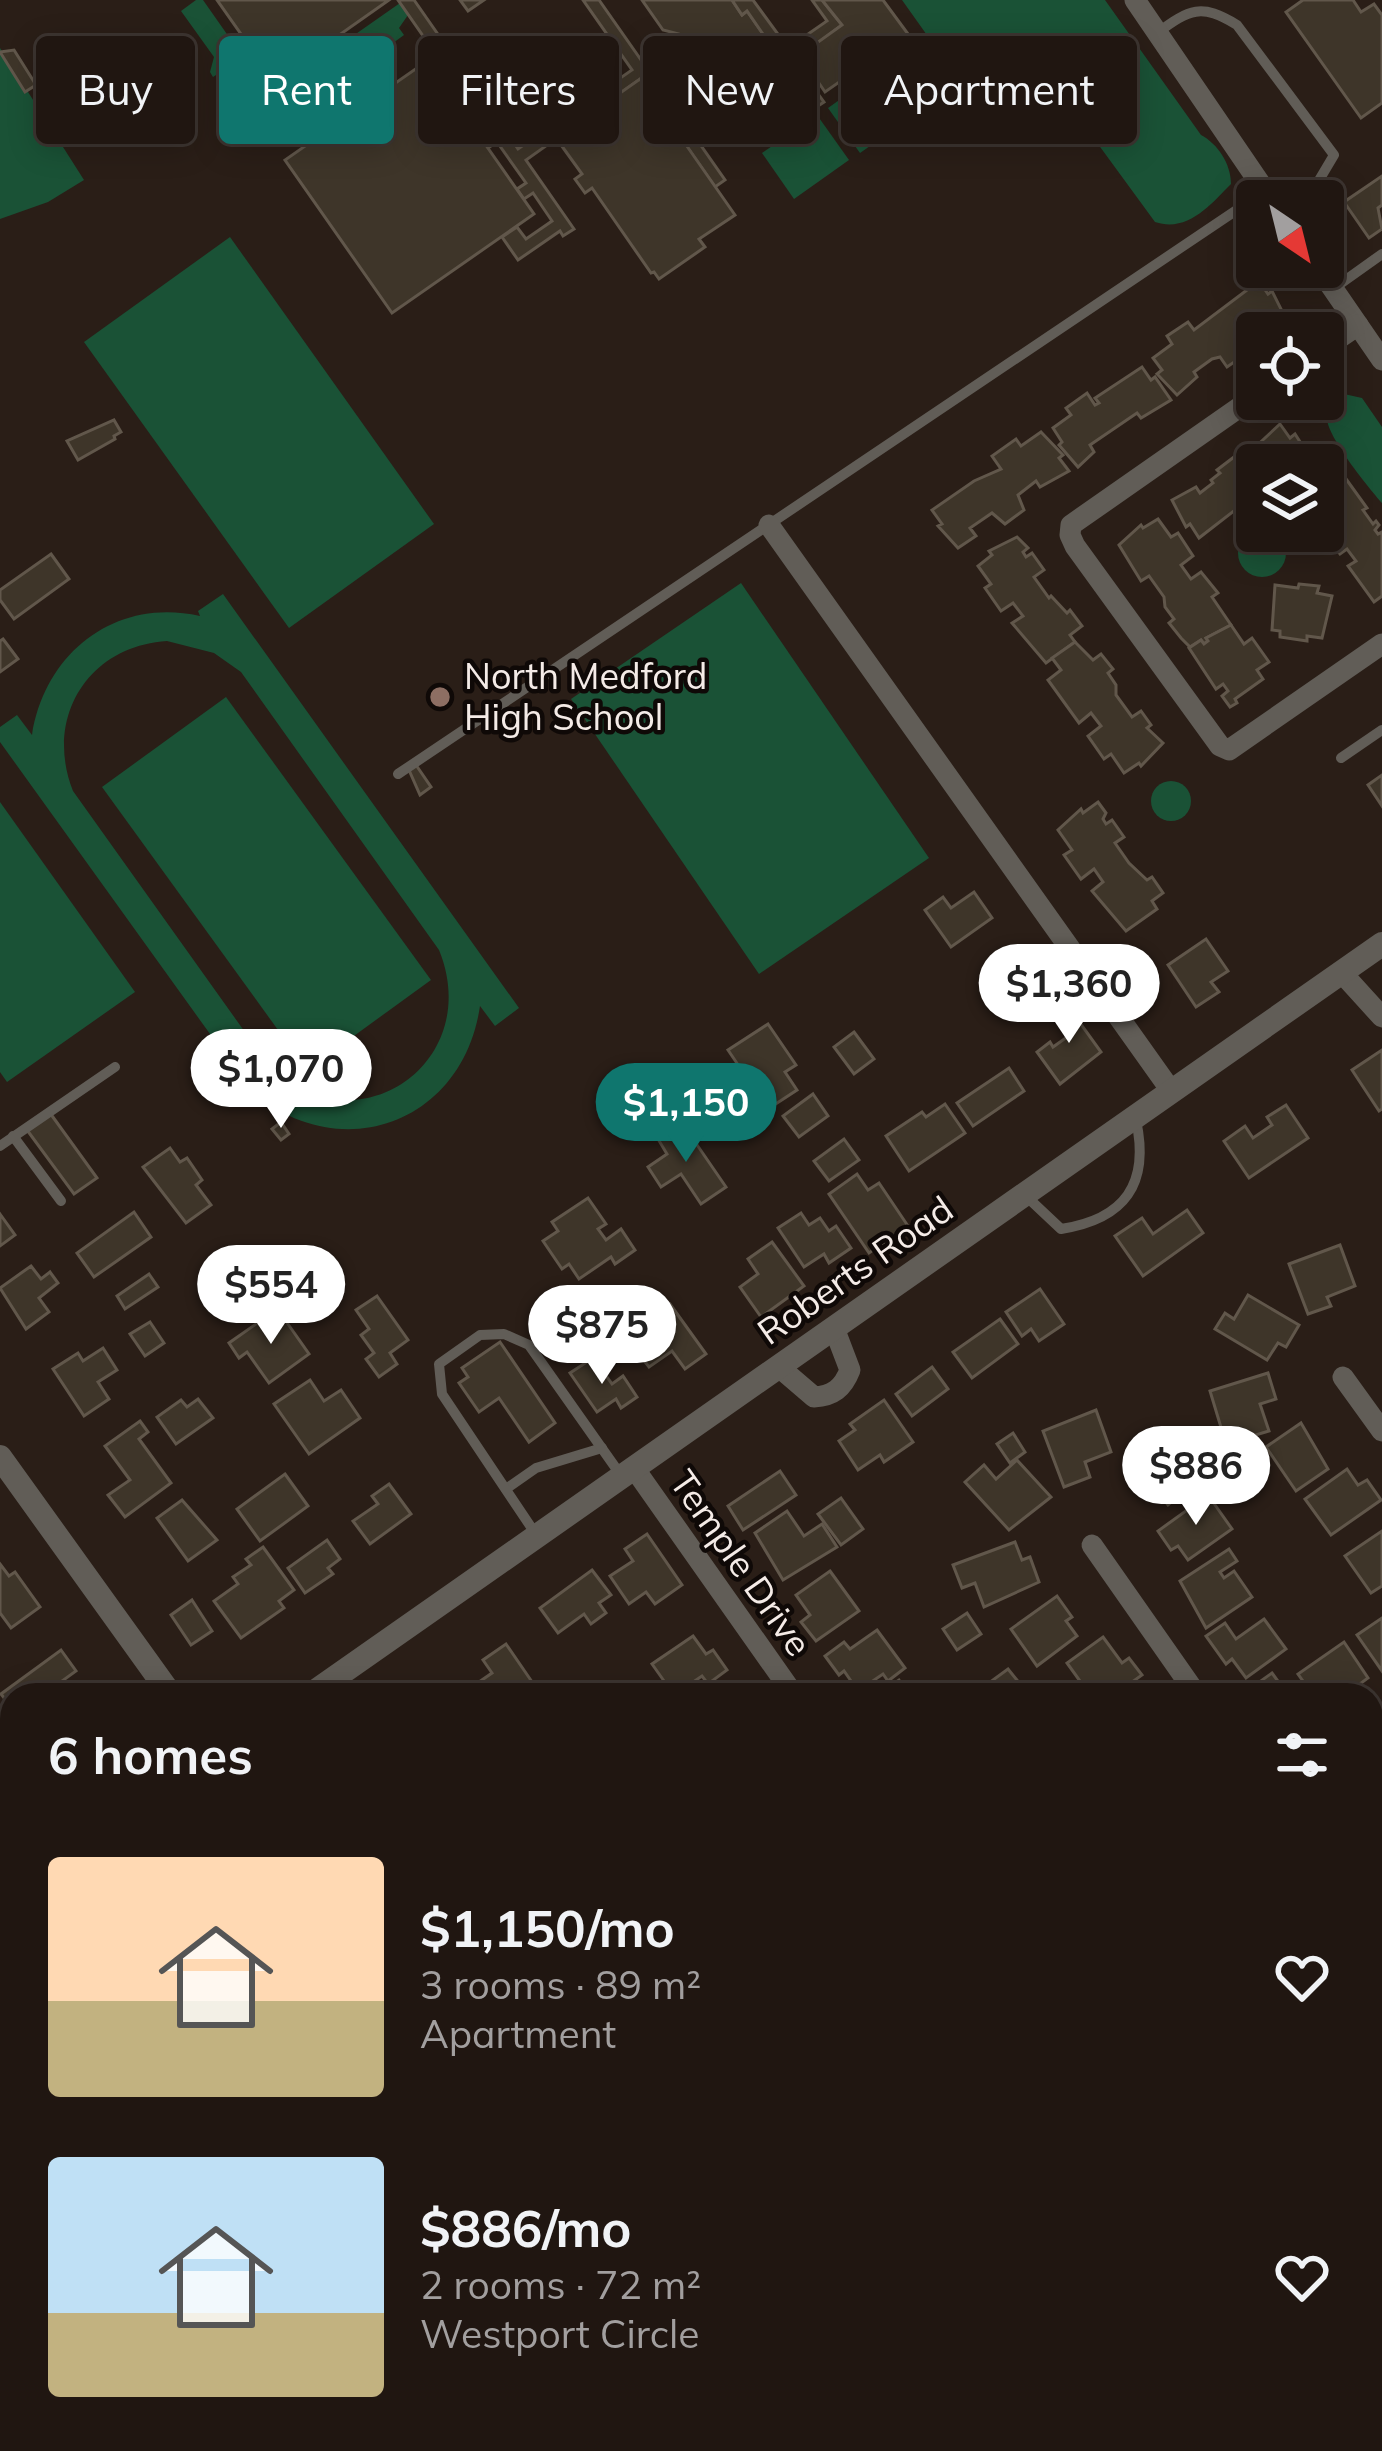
<!DOCTYPE html>
<meta charset="utf-8">
<style>
:root{--surface:#201611;--page:#281f1a;--text:#f1f3f6;--muted:#a29f9f;--line:#3d3531;--accent:#0f766e}
body{margin:0;font-family:Mulish,sans-serif;background:var(--page);color:var(--text);height:100vh;display:flex;flex-direction:column;font-size:45px;white-space:nowrap}
*{box-sizing:border-box;margin:0}
p{font-size:39px;color:var(--muted)}
.icon{flex:none;width:66px;height:66px;fill:none;stroke:currentColor;stroke-width:2;stroke-linecap:round;stroke-linejoin:round}
.map{position:relative;flex:1;overflow:hidden}
.side{position:absolute;left:0px;top:1683px;width:1383px;height:768px;display:flex;flex-direction:column;background:var(--surface);border-radius:36px 36px 0 0;box-shadow:0 6px 30px #0003,0 0 0 3px var(--line)}
.side>*{flex:none}
.top-card{position:absolute;left:36px;top:36px;width:1311px;height:108px;display:flex;gap:24px}
.needle{width:78px;rotate:145deg}
.buttons{position:absolute;left:1236px;top:180px;display:grid;gap:24px}
.buttons a{display:grid;place-items:center;width:108px;height:108px;border-radius:12px;background:var(--surface);box-shadow:0 6px 30px #0003,0 0 0 3px var(--line);font-size:60px}
.price{position:absolute;translate:-50% -102px;padding:0 27px;border-radius:42px;background:#fff;color:#222;font-size:39px;line-height:78px;filter:drop-shadow(0 3px 6px #0008)}
.price::after{content:'';position:absolute;left:50%;top:72px;width:36px;height:27px;margin-left:-18px;background:inherit;clip-path:polygon(0 0,100% 0,50% 100%)}
.price.current{background:var(--accent);color:#fff}
ul{padding:0;list-style:none}
li{display:flex;align-items:center;gap:36px;height:300px;padding:0 48px}
li span{display:grid;place-items:center;flex:none;width:336px;height:240px;border-radius:12px;color:#555}
li>.icon{margin-inline-start:auto}
span .icon{width:144px;height:144px;fill:#fffc;stroke-width:1}
li b{font-size:51px}
h2{display:flex;justify-content:space-between;align-items:center;height:144px;padding:0 48px;font-size:51px}
.chip{padding:0 42px;border-radius:12px;background:var(--surface);box-shadow:0 6px 30px #0003,0 0 0 3px var(--line);font-size:42px;line-height:108px}
.chip.current{background:var(--accent);color:#fff}
.map>svg:first-child{display:block}
.green{fill:#1a5236;fill-rule:evenodd}
.lines{fill:none;stroke-linecap:round;stroke-linejoin:round}
.stream{stroke:#286773;stroke-width:6}
.building{fill:#3e3529;stroke:#61574b;stroke-width:3}
.service{stroke:#615d57;stroke-width:10}
.minor{stroke:#615d57;stroke-width:21}
.tertiary{stroke:#615d57;stroke-width:24}
.education-dot{fill:#8d6e63;stroke:#0f0907;stroke-width:4.5}
.labels{text-anchor:middle;stroke-width:9;stroke-linejoin:round;paint-order:stroke}
.poi-label{font-size:36px;fill:#f4ebe7;stroke:#0f0907;text-anchor:start}
.street-label{font-size:36px;fill:#f4ebe7;stroke:#0f0907}
</style>
<div class="map">
<svg width="1382" height="2451" viewBox="0 0 1382 2451">
<rect width="100%" height="100%" fill="#2a1e17"/>
<g class="green">
<polygon points="196,0 203,0 243,57 213,77 210,72 214,57 181,11"/>
<path d="M902,0H1105L1201,135C1218,144 1231,164 1231,184C1211,204 1188,233 1155,222L1087,129L1090,127L1079,112L1075,113L1036,61L1009,54L961,83Z"/>
<polygon points="400,3 408,15 399,28 404,35 303,109 289,90 293,78"/>
<polygon points="921,42 953,88 860,153 828,108"/>
<polygon points="0,48 84,180 48,202 0,219"/>
<polygon points="469,59 525,82 520,107 499,122 460,66"/>
<polygon points="248,63 289,120 273,130 253,132 219,84"/>
<polygon points="817,115 849,160 794,199 762,153"/>
<polygon points="230,237 434,524 289,628 84,342"/>
<path d="M1344,394L1362,398L1382,427V503C1369,488 1327,437 1327,418C1328,407 1337,400 1344,394Z"/>
<circle cx="1262" cy="553" r="24"/>
<polygon points="741,583 929,858 759,974 571,699"/>
<path d="M223,594L519,1008L495,1026L480,1006C463,1123 341,1168 251,1091L0,742V727L17,715L32,735C45,652 116,597 200,616L198,611ZM167,641L214,653L241,672L439,950C484,1060 362,1149 272,1070L73,791C44,718 88,646 167,641Z"/>
<polygon points="226,697 431,980 307,1070 102,787"/>
<circle cx="1171" cy="801" r="20"/>
<polygon points="0,802 135,992 7,1082 0,1072"/>
</g>
<g class="lines">
<polyline class="stream" points="1343,2439 1361,2447 1382,2446"/>
</g>
<g class="building">
<polygon points="217,0 389,0 274,81"/>
<polygon points="398,0 414,0 518,149 632,70 583,0 599,0 725,180 715,187 640,79 526,160 574,229 563,236 560,231 518,260 502,237 517,227 526,239 552,221 533,193 524,199 517,189 526,183 497,142 488,148 481,138 490,132"/>
<polygon points="460,0 484,0 468,11"/>
<polygon points="642,0 732,0 742,15 747,11 765,37 740,54 758,80 782,63 801,90 745,129 708,77 704,80 686,54 691,51 679,34 663,30"/>
<polygon points="732,0 753,0 788,48 827,21 812,0 822,0 842,25 794,61 824,102 812,110 782,63 758,80 740,54 765,37 747,11 742,15"/>
<polygon points="822,0 883,0 908,34 825,92 800,55 842,25"/>
<polygon points="1303,0 1353,0 1361,12 1374,4 1382,15 1382,103 1361,118 1286,12"/>
<polygon points="14,50 36,85 25,92 0,52"/>
<polygon points="427,61 534,214 392,313 285,160"/>
<polygon points="640,79 735,215 699,239 705,247 659,279 654,272 651,273 592,188 585,193 575,179 582,174 556,138"/>
<polygon points="787,99 799,115 781,129 769,112"/>
<polygon points="1382,176 1382,205 1378,208 1382,229 1369,238 1344,202"/>
<polygon points="1259,281 1268,294 1272,291 1286,319 1260,333 1256,328 1237,341 1243,356 1227,367 1220,357 1212,359 1194,372 1197,377 1177,395 1157,374 1162,370 1153,358 1172,344 1167,336 1188,322 1194,330"/>
<polygon points="1142,367 1151,380 1155,377 1171,400 1141,418 1137,413 1090,445 1094,452 1078,467 1059,445 1062,442 1053,428 1071,415 1066,408 1087,393 1095,405 1099,403 1095,398"/>
<polygon points="114,420 121,432 114,436 115,439 78,460 67,441"/>
<polygon points="1280,424 1290,438 1295,434 1302,445 1298,448 1306,460 1300,465 1257,465 1257,493 1199,538 1190,524 1186,527 1172,500 1196,487 1200,493 1213,483 1211,480 1220,473 1217,470 1234,457 1238,463"/>
<polygon points="1041,432 1063,455 1059,458 1069,471 1040,487 1036,481 1018,495 1024,510 1005,524 992,513 970,528 976,536 958,548 938,526 942,524 932,510 974,481 1001,469 992,456 1016,439 1021,446"/>
<polygon points="1336,465 1367,508 1363,510 1373,524 1376,521 1379,525 1375,530 1378,534 1382,532 1382,596 1374,602 1348,566 1356,561 1347,549 1340,554 1330,541 1337,536 1333,526 1328,519 1323,523 1323,474"/>
<polygon points="1158,519 1171,537 1178,533 1193,556 1181,565 1191,579 1201,572 1218,593 1212,597 1231,625 1206,638 1208,641 1204,644 1201,640 1190,647 1181,638 1169,623 1174,619 1165,607 1164,597 1149,576 1141,581 1119,545 1141,525 1143,528"/>
<polygon points="1017,537 1028,548 1023,552 1026,557 1032,553 1044,570 1034,577 1049,598 1051,596 1067,613 1070,610 1082,626 1070,635 1075,642 1046,663 1012,623 1023,616 1013,603 1001,611 985,588 991,584 978,566 992,555 989,551"/>
<polygon points="51,554 69,579 14,619 0,600 0,590"/>
<polygon points="1299,584 1319,586 1317,593 1332,596 1322,638 1307,636 1307,641 1280,637 1280,631 1272,630 1275,585 1298,588"/>
<polygon points="1231,625 1244,644 1252,638 1269,662 1257,670 1263,679 1235,699 1237,703 1230,707 1222,696 1228,691 1223,684 1216,689 1189,648 1201,640 1204,644 1208,641 1206,638"/>
<polygon points="3,639 18,659 0,672 0,641"/>
<polygon points="1075,642 1093,660 1101,654 1113,669 1108,673 1116,685 1116,695 1132,717 1141,711 1151,725 1147,728 1163,743 1141,766 1139,763 1124,773 1111,754 1104,759 1088,736 1101,726 1091,713 1079,723 1048,680 1061,670 1052,658"/>
<polygon points="416,765 431,787 420,795 409,770"/>
<polygon points="1382,775 1382,806 1368,785"/>
<polygon points="1098,802 1106,813 1103,819 1106,824 1112,820 1124,837 1115,843 1129,863 1147,880 1152,877 1163,893 1152,901 1157,909 1126,931 1092,891 1103,882 1094,869 1081,879 1064,855 1072,850 1058,830 1081,809 1083,813"/>
<polygon points="974,892 992,918 951,947 925,910 943,897 951,908"/>
<polygon points="1206,939 1228,971 1211,982 1219,992 1196,1007 1168,965"/>
<polygon points="1048,970 1063,991 1042,1006 1027,985"/>
<polygon points="1062,998 1101,1052 1060,1084 1037,1052 1050,1042 1053,1047 1070,1035 1050,1007"/>
<polygon points="768,1024 796,1065 785,1072 797,1090 768,1109 728,1050"/>
<polygon points="854,1032 874,1059 854,1074 834,1047"/>
<polygon points="1382,1050 1382,1109 1379,1111 1352,1070"/>
<polygon points="1009,1068 1024,1091 973,1126 957,1103"/>
<polygon points="813,1094 828,1116 799,1137 783,1116"/>
<polygon points="945,1104 965,1133 909,1171 886,1136 922,1112 926,1117"/>
<polygon points="1286,1105 1308,1138 1249,1178 1224,1141 1245,1126 1253,1138 1272,1125 1267,1117"/>
<polygon points="50,1113 97,1178 74,1194 27,1130"/>
<polygon points="281,1122 289,1134 281,1140 272,1129"/>
<polygon points="682,1123 726,1187 701,1204 681,1174 661,1187 648,1167 667,1154 658,1139"/>
<polygon points="844,1139 859,1160 829,1181 814,1161"/>
<polygon points="170,1148 180,1162 187,1158 202,1180 196,1185 211,1205 186,1223 143,1167"/>
<polygon points="857,1174 868,1190 879,1183 908,1226 869,1253 829,1194"/>
<polygon points="588,1198 606,1224 598,1229 606,1240 621,1229 635,1250 615,1264 611,1257 579,1279 569,1264 562,1269 543,1241 558,1231 552,1222"/>
<polygon points="1187,1210 1203,1233 1143,1276 1115,1236 1142,1218 1153,1234"/>
<polygon points="134,1212 151,1237 94,1277 77,1253"/>
<polygon points="801,1213 809,1225 820,1218 829,1231 836,1226 851,1248 829,1263 824,1254 804,1267 778,1228"/>
<polygon points="0,1214 15,1235 0,1246"/>
<polygon points="772,1242 804,1286 761,1317 740,1287 758,1274 748,1259"/>
<polygon points="1340,1245 1355,1286 1327,1297 1331,1306 1308,1314 1289,1264"/>
<polygon points="31,1266 41,1279 50,1272 58,1283 39,1298 49,1312 26,1329 0,1288"/>
<polygon points="149,1274 158,1287 125,1309 117,1296"/>
<polygon points="1040,1289 1064,1324 1039,1341 1031,1329 1022,1336 1006,1312"/>
<polygon points="1248,1295 1299,1325 1286,1347 1278,1343 1267,1360 1215,1329 1225,1313 1234,1319"/>
<polygon points="377,1296 408,1340 390,1353 397,1364 379,1377 366,1359 374,1353 361,1335 369,1329 356,1310"/>
<polygon points="670,1304 706,1354 685,1369 672,1351 649,1367 631,1344 661,1322 655,1315"/>
<polygon points="266,1317 272,1325 283,1317 309,1354 269,1383 247,1352 239,1358 229,1343"/>
<polygon points="1000,1319 1018,1344 972,1378 953,1352"/>
<polygon points="150,1322 164,1343 145,1356 130,1334"/>
<polygon points="500,1342 555,1423 529,1442 499,1398 479,1412 459,1383 468,1377 462,1368"/>
<polygon points="103,1348 117,1370 98,1382 109,1399 84,1416 53,1369 78,1353 83,1361"/>
<polygon points="593,1358 612,1384 623,1376 637,1397 621,1408 616,1399 597,1412 570,1373"/>
<polygon points="932,1367 948,1389 912,1416 896,1394"/>
<polygon points="1268,1373 1276,1399 1260,1404 1269,1431 1226,1444 1210,1391"/>
<polygon points="310,1380 324,1401 341,1390 360,1418 309,1454 274,1404"/>
<polygon points="198,1399 213,1418 176,1444 157,1417 181,1400 187,1407"/>
<polygon points="884,1400 913,1442 884,1462 880,1455 858,1470 839,1441 855,1430 850,1424"/>
<polygon points="1096,1410 1111,1452 1085,1462 1090,1477 1064,1487 1043,1431"/>
<polygon points="140,1421 148,1432 139,1439 171,1483 125,1517 108,1495 130,1480 105,1446"/>
<polygon points="1301,1423 1328,1469 1296,1491 1266,1447"/>
<polygon points="1013,1433 1025,1452 1010,1463 997,1444"/>
<polygon points="1168,1436 1201,1478 1168,1505 1150,1483 1141,1490 1125,1471"/>
<polygon points="1017,1460 1051,1497 1009,1530 965,1482 984,1465 996,1479"/>
<polygon points="1347,1469 1358,1485 1367,1480 1381,1500 1331,1535 1305,1499"/>
<polygon points="780,1471 796,1495 743,1530 728,1506"/>
<polygon points="285,1474 308,1506 260,1541 237,1509"/>
<polygon points="389,1484 411,1514 370,1544 353,1521 378,1504 372,1496"/>
<polygon points="1208,1495 1232,1529 1188,1560 1178,1546 1171,1550 1158,1531"/>
<polygon points="841,1498 863,1529 841,1545 818,1514"/>
<polygon points="182,1500 217,1540 188,1561 157,1518"/>
<polygon points="787,1511 804,1536 822,1524 837,1547 783,1580 755,1533"/>
<polygon points="1382,1531 1382,1586 1371,1593 1345,1556"/>
<polygon points="647,1534 682,1585 655,1604 646,1592 629,1604 610,1576 633,1561 625,1549"/>
<polygon points="327,1540 340,1559 328,1568 333,1574 305,1593 288,1568"/>
<polygon points="1015,1542 1022,1560 1030,1557 1039,1582 984,1607 975,1583 962,1588 953,1565"/>
<polygon points="263,1547 294,1590 279,1601 284,1608 241,1638 214,1601 238,1584 233,1577 251,1565 246,1559"/>
<polygon points="1229,1549 1237,1561 1220,1572 1224,1578 1234,1571 1252,1597 1206,1628 1180,1581"/>
<polygon points="0,1564 9,1576 15,1572 40,1607 11,1628 0,1613"/>
<polygon points="592,1570 611,1595 599,1603 606,1613 591,1624 584,1614 558,1633 540,1608"/>
<polygon points="830,1571 859,1611 816,1641 801,1622 810,1615 796,1595"/>
<polygon points="1057,1596 1072,1617 1066,1621 1077,1636 1037,1666 1011,1629"/>
<polygon points="192,1600 212,1631 191,1645 171,1615"/>
<polygon points="967,1613 981,1634 957,1650 943,1629"/>
<polygon points="1382,1618 1382,1671 1357,1635"/>
<polygon points="1264,1619 1286,1649 1246,1678 1232,1659 1226,1664 1206,1636 1225,1623 1236,1639"/>
<polygon points="877,1630 905,1668 888,1681 883,1674 858,1691 844,1671 839,1675 825,1656 844,1642 850,1649"/>
<polygon points="693,1636 706,1654 713,1650 727,1670 708,1684 702,1676 674,1695 652,1664"/>
<polygon points="1103,1637 1122,1663 1129,1658 1142,1675 1114,1695 1090,1695 1067,1663"/>
<polygon points="1344,1642 1368,1678 1345,1695 1313,1695 1298,1674"/>
<polygon points="506,1644 539,1692 460,1695 492,1673 483,1660"/>
<polygon points="61,1650 76,1671 62,1681 72,1695 12,1695 12,1708 1,1694"/>
<polygon points="1008,1669 1021,1685 1007,1695 988,1695 982,1688"/>
<polygon points="1272,1673 1288,1695 1245,1695 1244,1693"/>
<polygon points="899,1680 909,1695 876,1695"/>
<polygon points="1371,1806 1382,1821 1382,1865 1379,1860 1371,1866"/>
<polygon points="0,1941 7,1988 0,1989"/>
<polygon points="1382,2103 1382,2164 1371,2149 1371,2126 1377,2122 1371,2111"/>
<polygon points="0,2119 12,2135 12,2163 0,2172"/>
<polygon points="1377,2320 1382,2322 1382,2373 1371,2369 1371,2329"/>
<polygon points="0,2399 12,2416 12,2439 21,2439 4,2451 0,2451"/>
<polygon points="100,2439 116,2439 124,2451 82,2451"/>
<polygon points="613,2439 645,2439 653,2451 609,2451 605,2445"/>
<polygon points="740,2439 757,2439 766,2451 728,2451"/>
</g>
<g class="lines">
<g class="service">
<path d="M1157,33C1190,9 1201,3 1237,25L1334,155L1315,187L1297,201"/>
<polyline points="1333,289 1382,254"/>
<polyline points="1341,758 1382,730"/>
<polyline points="398,774 1265,191"/>
<polyline points="13,1136 61,1201"/>
<polyline points="0,1146 115,1067"/>
<path d="M1027,1197L1061,1229C1125,1219 1150,1184 1136,1120"/>
<polyline points="506,1489 536,1468 602,1448"/>
<polyline points="537,1536 442,1394 439,1364 480,1335 504,1334 529,1345 620,1474"/>
<polyline points="0,2244 12,2256"/>
</g>
<g class="minor">
<polyline points="1135,0 1272,201"/>
<polyline points="1318,267 1382,360"/>
<polyline points="1323,349 1358,325"/>
<polyline points="1257,395 1071,525 1070,535 1075,546 1220,746 1229,750 1382,644"/>
<polyline points="769,525 1172,1092"/>
<polyline points="1342,973 1382,1017"/>
<path d="M779,1367L814,1397C833,1396 843,1388 850,1370L834,1328"/>
<polyline points="1343,1377 1382,1431"/>
<polyline points="634,1468 794,1695"/>
<polyline points="1092,1545 1197,1695"/>
<polyline points="1371,1749 1382,1741"/>
<polyline points="0,1891 12,1890"/>
<polyline points="1371,2242 1382,2236"/>
<polyline points="513,2439 522,2451"/>
</g>
<g class="tertiary">
<polyline points="0,1457 171,1695"/>
<polyline points="310,1695 1382,944"/>
<polyline points="1035,2439 1095,2451"/>
<polyline points="353,2451 370,2439"/>
</g>
</g>
<circle class="education-dot" cx="440" cy="697" r="12"/>
<g class="labels">
<g class="poi-label">
<text x="464" y="689">North Medford<tspan x="464" dy="41">High School</tspan></text>
</g>
<g class="street-label">
<text transform="translate(855 1270) rotate(-35)" y="13">Roberts Road</text>
<text transform="translate(741 1563) rotate(55)" y="13">Temple Drive</text>
</g>
</g>
</svg>
<div class="buttons">
<a><svg class="needle" viewBox="-14 -14 28 28"><path d="M0-13l5 13h-10z" fill="#e53935"/><path d="M0 13l5-13h-10z" fill="#a29f9f"/></svg></a>
<a><svg class="icon" aria-label="locate" viewBox="0 0 24 24"><circle cx="12" cy="12" r="6"/><path d="M12 2v4M12 18v4M2 12h4M18 12h4"/></svg></a>
<a><svg class="icon" aria-label="layers" viewBox="0 0 24 24"><path d="M12 4l9 5-9 5-9-5zM3 14l9 5 9-5"/></svg></a>
</div>
<b class="price" style="left:1069px;top:1046px">$1,360</b>
<b class="price" style="left:281px;top:1131px">$1,070</b>
<b class="price current" style="left:686px;top:1165px">$1,150</b>
<b class="price" style="left:271px;top:1347px">$554</b>
<b class="price" style="left:602px;top:1387px">$875</b>
<b class="price" style="left:1196px;top:1528px">$886</b>
<div class="top-card">
<a class="chip">Buy</a>
<a class="chip current">Rent</a>
<a class="chip">Filters</a>
<a class="chip">New</a>
<a class="chip">Apartment</a>
</div>
<section class="side">
<h2>6 homes<svg class="icon" aria-label="filters" viewBox="0 0 24 24"><path d="M4 7h16M4 17h16"/><circle cx="9" cy="7" r="2"/><circle cx="15" cy="17" r="2"/></svg></h2>
<ul>
<li><span style="background:linear-gradient(#ffd9b3 60%,#c2b280 0)"><svg class="icon" aria-label="home" viewBox="0 0 24 24"><path d="M3 11l9-7 9 7M6 9v11h12V9"/></svg></span><div><b>$1,150/mo</b><p>3 rooms · 89 m²</p><p>Apartment</p></div><svg class="icon" aria-label="heart" viewBox="0 0 24 24"><path d="M12 20l-8-8c-3-5 5-10 8-4 3-6 11-1 8 4z"/></svg></li>
<li><span style="background:linear-gradient(#bfe0f5 65%,#c2b280 0)"><svg class="icon" aria-label="home" viewBox="0 0 24 24"><path d="M3 11l9-7 9 7M6 9v11h12V9"/></svg></span><div><b>$886/mo</b><p>2 rooms · 72 m²</p><p>Westport Circle</p></div><svg class="icon" aria-label="heart" viewBox="0 0 24 24"><path d="M12 20l-8-8c-3-5 5-10 8-4 3-6 11-1 8 4z"/></svg></li>
</ul>
</section>
</div>
